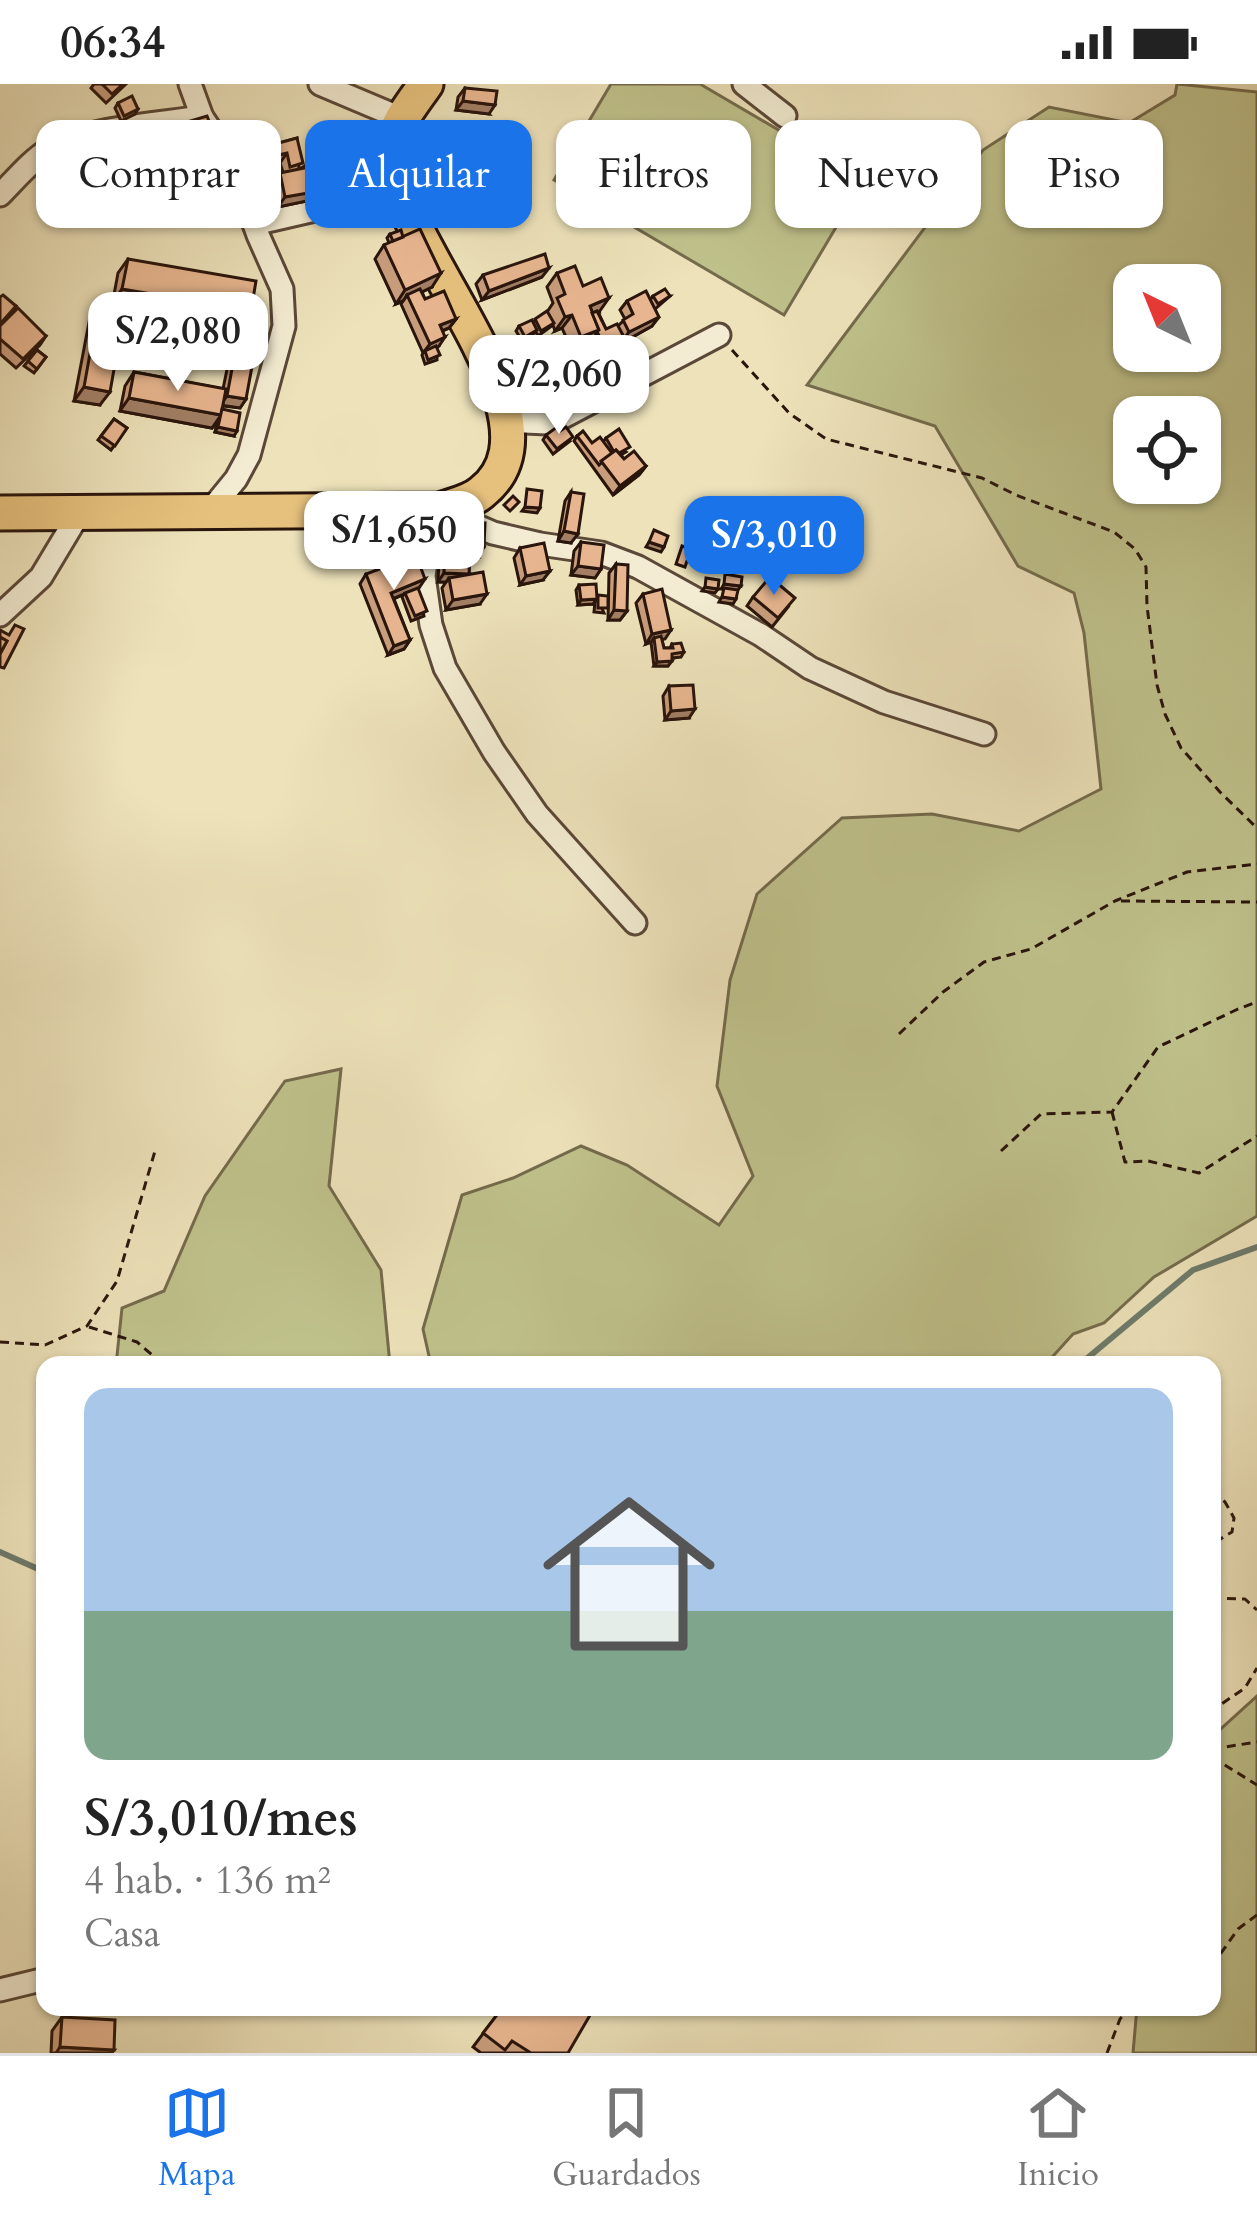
<!DOCTYPE html>
<html lang="es">
<meta charset="utf-8">
<style>
:root{--surface:#fff;--page:#f2f2f2;--text:#222;--muted:#767676;--line:#e0e0e0;--accent:#1a73e8}
body{margin:0;font-family:Cardo,serif;background:var(--page);color:var(--text);height:100vh;display:flex;flex-direction:column;font-size:45px;white-space:nowrap}
*{box-sizing:border-box;margin:0}
p{font-size:39px;color:var(--muted)}
.icon{flex:none;width:66px;height:66px;fill:none;stroke:currentColor;stroke-width:2;stroke-linecap:round;stroke-linejoin:round}
.map{position:relative;flex:1;overflow:hidden}
.panel{position:absolute;left:36px;top:1272px;width:1185px;height:660px;display:flex;flex-direction:column;background:var(--surface);border-radius:24px;box-shadow:0 3px 9px #0004}
.panel>*{flex:none}
.top-card{position:absolute;left:36px;top:36px;width:1185px;height:108px;display:flex;gap:24px}
.needle{width:78px;rotate:317deg}
.buttons{position:absolute;left:1113px;top:180px;display:grid;gap:24px}
.buttons a{display:grid;place-items:center;width:108px;height:108px;border-radius:24px;background:var(--surface);box-shadow:0 3px 9px #0004;font-size:60px}
.price{position:absolute;translate:-50% -102px;padding:0 27px;border-radius:24px;background:#fff;color:#222;font-size:39px;line-height:78px;filter:drop-shadow(0 3px 6px #0008)}
.price::after{content:'';position:absolute;left:50%;top:72px;width:36px;height:27px;margin-left:-18px;background:inherit;clip-path:polygon(0 0,100% 0,50% 100%)}
.price.on{background:var(--accent);color:#fff}
ul{padding:0;list-style:none}
li{display:grid;align-content:center;gap:24px;height:636px;padding:0 48px}
li span{display:grid;place-items:center;height:372px;border-radius:24px;color:#555}
li>.icon{margin-inline-start:auto}
span .icon{width:216px;height:216px;fill:#fffc;stroke-width:1}
li b{font-size:51px}
.chip{padding:0 42px;border-radius:24px;background:var(--surface);box-shadow:0 3px 9px #0004;font-size:42px;line-height:108px}
.chip.on{background:var(--accent);color:#fff}
.status{display:flex;justify-content:space-between;align-items:center;height:84px;padding:0 60px;background:var(--surface);direction:ltr}
.status svg{height:33px;fill:currentColor}
.dock{display:flex;justify-content:space-around;align-items:center;height:168px;border-top:3px solid var(--line);background:var(--surface);font-size:33px;color:var(--muted)}
.dock a{display:grid;justify-items:center;gap:6px}
.dock .on{color:var(--accent)}
.map>svg:first-child{display:block}
.green{fill:#bfc18b;stroke:#746b4c;stroke-width:3;fill-rule:evenodd}
.lines{fill:none;stroke-linecap:round;stroke-linejoin:round}
.stream{stroke:#6d7b6b;stroke-width:6}
.minor-casing{stroke:#5b4838;stroke-width:27}
.primary-casing{stroke:#2a150c;stroke-width:39}
.path{stroke:#2a150c;stroke-width:3;stroke-dasharray:9 6;stroke-linecap:butt}
.minor{stroke:#f3ecd2;stroke-width:21}
.primary{stroke:#e6c17d;stroke-width:33}
.wall{fill:#c79d7c;stroke:#2a150c;stroke-width:3}
.shaded-wall{fill:#a27f65;stroke:#2a150c;stroke-width:3}
.building{fill:#e7b690;stroke:#2a150c;stroke-width:3}
</style>
<div class="status"><b>06:34</b><svg viewBox="0 0 49 12"><path d="M0 12V9h3v3zM5 12V6h3v6zM10 12V3h3v9zM15 12V0h3v12zM26 1h20v11H26zM47 4h2v5h-2z"/></svg></div>
<div class="map">
<svg width="1257" height="1969" viewBox="0 0 1257 1969">
<rect width="100%" height="100%" fill="#ede2ba"/>
<filter id="stains"><feTurbulence type="fractalNoise" baseFrequency=".00167" numOctaves="4"/><feColorMatrix values="0 0 0 0 .2 0 0 0 0 .09 0 0 0 0 .02 0 0 0 .5 -.17"/></filter>
<radialGradient id="worn" r=".72"><stop offset=".6" stop-color="#630" stop-opacity="0"/><stop offset="1" stop-color="#630" stop-opacity=".3"/></radialGradient>
<g class="green">
<polygon points="611,0 700,0 864,96 784,231 554,96"/>
<path d="M1177,0L1257,8V1132L1154,1193L1104,1239L1073,1250L1045,1281H431L423,1245L462,1111L513,1094L581,1062L627,1081L719,1141L753,1092L717,1002L730,896L757,810L842,734L932,730L1019,747L1101,705L1084,549L1074,509L1018,482L935,342L807,301L983,66L1049,23L1129,39L1175,11ZM1200,201V267H1134V201ZM1200,333V399H1134V333Z"/>
<polygon points="341,985 329,1102 381,1186 390,1281 116,1281 122,1224 164,1207 205,1112 285,997"/>
<polygon points="1257,1612 1257,1969 1133,1969 1137,1923 1212,1923 1212,1653"/>
</g>
<g class="lines">
<g class="stream">
<polyline points="1079,1281 1193,1186 1257,1163"/>
<polyline points="0,1468 45,1488"/>
</g>
<defs>
<g id="minor">
<polyline points="190,0 202,33 231,76 258,151 282,205 284,242 249,371 236,395 209,428"/>
<polyline points="320,0 403,35"/>
<polyline points="744,0 785,32"/>
<path d="M0,111C15,96 32,75 50,65C92,43 156,40 202,33"/>
<polyline points="254,140 397,107"/>
<polyline points="505,337 547,339 563,333 719,251"/>
<polyline points="0,531 41,493 80,428"/>
<polyline points="635,839 537,730 494,668 445,584 431,541 424,492 431,444 440,426 493,449 540,460 601,469 638,483 761,551 810,584 884,618 984,650"/>
<polyline points="0,1906 45,1895"/>
</g>
<path id="primary" d="M0,429L440,426C454,421 471,418 482,408C575,334 385,154 392,64C394,41 413,19 426,0"/>
</defs>
<use href="#minor" class="minor-casing"/>
<use href="#primary" class="primary-casing"/>
<g class="path">
<polyline points="732,266 789,329 826,355 982,394 1016,411 1114,448 1135,465 1146,483 1147,522 1157,601 1165,630 1181,664 1220,708 1257,744"/>
<polyline points="1121,817 1257,818"/>
<polyline points="899,950 943,908 984,878 1031,865 1115,817 1187,788 1257,780"/>
<polyline points="1112,1028 1125,1078 1148,1077 1199,1089 1257,1052"/>
<polyline points="1001,1067 1041,1030 1112,1028 1158,963 1238,925 1257,918"/>
<polyline points="89,1243 137,1258 164,1281"/>
<polyline points="0,1258 45,1261 87,1242 117,1197 155,1067"/>
<polyline points="1212,1407 1225,1418 1234,1434 1232,1448 1212,1460"/>
<polyline points="1212,1514 1245,1515 1257,1526"/>
<polyline points="1212,1630 1217,1623 1245,1604 1257,1584"/>
<polyline points="1212,1665 1257,1658"/>
<polyline points="1212,1673 1257,1701"/>
<polyline points="1212,1882 1238,1845 1257,1831"/>
<polyline points="1107,1969 1120,1935 1131,1923"/>
</g>
<use href="#minor" class="minor"/>
<use href="#primary" class="primary"/>
</g>
<g class="wall">
<polygon points="94,0 126,0 106,19 91,4"/>
<polygon points="465,4 489,30 456,26 458,13"/>
<polygon points="118,19 138,25 135,30 121,37 115,24"/>
<polygon points="160,46 216,55 208,64 211,73 205,83 190,88 188,82 186,85 164,92 162,85 158,90 132,100 127,86 109,92 105,81 112,71 153,56"/>
<polygon points="297,54 299,85 305,82 322,105 319,110 311,112 307,117 278,123 274,98 280,89 283,88 280,79 272,81 269,70 275,60"/>
<polygon points="338,78 357,100 350,109 333,111 331,87"/>
<polygon points="206,90 229,111 209,117 205,132 194,131 188,140 163,136 164,128 160,134 140,133 141,129 135,137 78,132 80,107 87,98 143,110 148,102 167,113 173,105 198,114 204,114 200,99"/>
<polygon points="390,150 403,153 432,203 422,208 425,215 456,235 449,244 443,247 439,262 437,263 437,276 425,280 422,271 423,269 401,220 403,217 396,220 375,175 384,161 389,159 387,154"/>
<polygon points="128,175 251,227 241,241 125,221 100,321 74,317 91,228 100,214 113,216 118,189"/>
<polygon points="557,189 583,202 599,228 598,228 606,245 618,242 625,235 620,226 627,217 650,216 653,212 670,212 655,225 652,242 604,269 595,252 590,259 572,267 562,244 555,247 553,241 538,252 536,248 522,257 516,247 519,242 533,238 547,228 553,219 547,203"/>
<polygon points="483,191 542,193 482,216 476,200"/>
<polygon points="0,213 16,222 1,241 46,252 40,261 16,284 0,270"/>
<polygon points="239,247 246,315 240,324 223,322 222,325 234,352 215,348 217,337 212,344 120,327 125,302 134,288 223,305 233,256"/>
<polygon points="37,266 46,273 34,289 24,282"/>
<polygon points="540,276 565,296 609,293 606,298 586,310 583,314 554,329 533,285"/>
<polygon points="114,335 127,344 111,366 98,356"/>
<polygon points="560,347 570,357 553,370 543,356 546,351"/>
<polygon points="577,352 592,359 603,358 606,354 626,368 621,371 624,375 646,382 639,391 613,411 574,357"/>
<polygon points="571,408 571,459 558,457 565,417"/>
<polygon points="445,438 478,473 469,473 469,490 480,520 446,526 442,504 446,498 438,498 439,476 442,472 438,472 439,448"/>
<polygon points="701,448 726,466 720,476 692,470 694,457"/>
<polygon points="581,458 601,485 595,494 571,491 574,467"/>
<polygon points="520,464 543,496 520,501 514,474"/>
<polygon points="616,480 627,527 620,536 608,536 609,489"/>
<polygon points="366,490 418,505 424,532 411,537 402,513 404,510 394,515 410,556 404,565 388,571 360,500"/>
<polygon points="579,501 597,513 604,529 594,528 595,518 593,520 578,521 576,506"/>
<polygon points="643,510 671,546 662,556 664,564 670,564 672,560 684,568 681,573 672,574 668,582 654,582 651,558 646,560 636,519"/>
<polygon points="753,513 788,523 772,543 747,522"/>
<polygon points="669,602 689,634 665,636 663,612"/>
<polygon points="503,1923 568,1969 481,1969 473,1963"/>
<polygon points="62,1933 114,1966 111,1969 51,1969 52,1947"/>
</g>
<g class="shaded-wall">
<polygon points="463,17 495,21 489,30 456,26"/>
<polygon points="114,60 111,65 93,68 96,64"/>
<polygon points="287,69 280,79 272,81 278,71"/>
<polygon points="211,73 205,83 190,88 197,79"/>
<polygon points="133,76 127,86 109,92 116,83"/>
<polygon points="193,76 186,85 164,92 171,83"/>
<polygon points="165,81 158,90 132,100 138,91"/>
<polygon points="44,100 78,107 75,112 41,104"/>
<polygon points="357,100 350,109 333,111 339,102"/>
<polygon points="235,102 229,111 205,118 211,109"/>
<polygon points="322,105 319,110 311,112 307,117 278,123 285,113"/>
<polygon points="84,123 141,128 135,137 78,132"/>
<polygon points="147,124 167,125 160,134 140,133"/>
<polygon points="169,127 194,131 197,127 208,127 205,132 194,131 188,140 163,136"/>
<polygon points="549,184 542,193 482,216 489,207"/>
<polygon points="441,189 432,203 409,214 407,211 403,217 396,220 405,206"/>
<polygon points="122,205 251,227 241,241 113,218"/>
<polygon points="609,214 599,228 580,236 590,222"/>
<polygon points="572,231 562,244 555,247 565,233"/>
<polygon points="659,233 652,242 604,269 607,265 623,256 629,248"/>
<polygon points="456,235 449,244 434,250 440,241"/>
<polygon points="599,246 590,259 572,267 581,253"/>
<polygon points="445,253 439,262 423,269 430,260"/>
<polygon points="609,293 606,298 586,310 583,314 554,329 557,325 571,318 574,313"/>
<polygon points="84,303 110,308 100,321 74,317"/>
<polygon points="227,312 246,315 240,324 220,321"/>
<polygon points="129,314 221,331 212,344 120,327"/>
<polygon points="218,343 237,347 234,352 215,348"/>
<polygon points="646,382 639,391 613,411 620,402"/>
<polygon points="525,423 540,424 537,429 522,427"/>
<polygon points="564,447 578,450 571,459 558,457"/>
<polygon points="649,458 664,463 661,468 646,463"/>
<polygon points="698,461 726,466 720,476 692,470"/>
<polygon points="445,463 484,463 478,473 445,472 445,467 442,472 438,472"/>
<polygon points="578,482 601,485 595,494 571,491"/>
<polygon points="550,487 543,496 520,501 526,492"/>
<polygon points="444,489 469,490 462,499 449,494 446,498 438,498"/>
<polygon points="425,495 419,504 385,518 391,509"/>
<polygon points="724,500 741,502 737,507 721,505"/>
<polygon points="705,503 718,505 715,509 702,507"/>
<polygon points="487,510 480,520 446,526 453,516"/>
<polygon points="722,513 736,515 733,520 719,518"/>
<polygon points="597,515 593,520 578,521 581,516"/>
<polygon points="614,526 627,527 620,536 608,536"/>
<polygon points="671,546 665,555 655,557 654,554 651,558 646,560 652,550"/>
<polygon points="410,556 404,565 388,571 394,562"/>
<polygon points="672,577 668,582 654,582 657,578"/>
<polygon points="695,625 689,634 665,636 671,627"/>
<polygon points="60,1963 114,1966 111,1969 56,1969"/>
</g>
<g class="building">
<polygon points="102,0 123,0 112,10"/>
<polygon points="465,4 497,7 495,21 463,17"/>
<polygon points="132,12 138,25 124,32 118,19"/>
<polygon points="207,32 216,55 206,58 211,73 197,79 190,61 193,76 171,83 160,46"/>
<polygon points="112,50 114,60 96,64 94,54"/>
<polygon points="297,54 303,79 290,83 287,69 278,71 275,60"/>
<polygon points="156,55 165,81 138,91 133,76 116,83 112,71"/>
<polygon points="355,76 357,100 339,102 338,78"/>
<polygon points="316,80 322,105 314,107 309,83 305,84 305,82"/>
<polygon points="230,83 235,102 211,109 206,90"/>
<polygon points="309,83 314,108 285,113 280,89"/>
<polygon points="47,86 82,94 78,107 44,100"/>
<polygon points="87,98 143,103 141,128 84,123"/>
<polygon points="148,102 168,103 167,125 147,124"/>
<polygon points="173,105 198,109 195,131 169,127"/>
<polygon points="198,114 209,114 208,127 197,127"/>
<polygon points="420,145 441,189 405,206 384,161"/>
<polygon points="401,146 403,153 393,157 390,150"/>
<polygon points="545,170 549,184 489,207 483,191"/>
<polygon points="128,175 256,197 251,227 122,205"/>
<polygon points="575,182 583,202 601,194 609,214 590,222 599,246 581,253 572,231 565,233 557,214 565,210 557,189"/>
<polygon points="420,205 425,215 444,207 456,235 440,241 445,253 430,260 407,211"/>
<polygon points="665,205 670,212 658,220 653,212"/>
<polygon points="646,207 659,233 629,248 623,236 633,230 627,217"/>
<polygon points="3,211 16,222 0,240 0,213"/>
<polygon points="100,214 126,218 110,308 84,303"/>
<polygon points="18,224 46,252 23,275 0,255 0,240 1,241"/>
<polygon points="547,227 554,239 541,247 535,235"/>
<polygon points="597,227 606,245 617,240 625,255 607,265 597,248 599,246 592,229"/>
<polygon points="532,236 537,246 525,253 519,242"/>
<polygon points="239,247 258,250 246,315 227,312"/>
<polygon points="436,262 440,271 428,276 425,267"/>
<polygon points="37,266 46,273 37,285 28,277"/>
<polygon points="553,269 565,296 552,302 540,276"/>
<polygon points="602,282 609,293 587,307 590,305 584,294"/>
<polygon points="134,288 226,305 221,331 129,314"/>
<polygon points="581,288 590,305 574,313 565,296"/>
<polygon points="562,301 571,318 557,325 549,307"/>
<polygon points="222,325 240,329 237,347 218,343"/>
<polygon points="114,335 127,344 115,362 101,352"/>
<polygon points="557,343 560,347 566,343 573,353 557,365 546,351"/>
<polygon points="619,345 630,363 619,369 616,366 614,368 606,354"/>
<polygon points="583,347 592,359 600,353 612,369 599,381 577,352"/>
<polygon points="616,366 624,375 634,367 646,382 620,402 601,377"/>
<polygon points="527,405 542,407 540,424 525,423"/>
<polygon points="571,408 584,410 578,450 564,447"/>
<polygon points="513,412 519,418 510,427 504,421"/>
<polygon points="445,438 485,439 484,463 445,463"/>
<polygon points="654,446 668,452 664,463 649,458"/>
<polygon points="701,448 729,453 726,466 698,461"/>
<polygon points="581,458 604,461 601,485 578,482"/>
<polygon points="544,459 550,487 526,492 520,464"/>
<polygon points="682,462 691,465 685,483 676,480"/>
<polygon points="445,467 470,468 469,490 444,489"/>
<polygon points="416,471 425,495 391,509 410,556 394,562 366,490"/>
<polygon points="616,480 628,481 627,527 614,526"/>
<polygon points="483,488 487,510 453,516 449,494"/>
<polygon points="725,490 742,493 741,502 724,500"/>
<polygon points="770,493 795,514 778,534 753,513"/>
<polygon points="706,494 719,496 718,505 705,503"/>
<polygon points="596,500 597,515 581,516 579,501"/>
<polygon points="418,504 427,527 415,532 405,509"/>
<polygon points="724,504 738,506 736,515 722,513"/>
<polygon points="662,505 671,546 652,550 643,510"/>
<polygon points="598,511 608,512 608,524 598,524"/>
<polygon points="15,541 24,545 4,584 0,583 0,570 7,557 0,553 0,546 9,551"/>
<polygon points="661,552 664,564 673,564 672,560 681,559 684,568 672,570 672,577 657,578 654,554"/>
<polygon points="0,553 7,557 0,570"/>
<polygon points="693,601 695,625 671,627 669,602"/>
<polygon points="503,1923 588,1923 593,1926 568,1969 531,1969 512,1957 505,1966 483,1949"/>
<polygon points="62,1933 115,1936 114,1966 60,1963"/>
</g>
<rect width="100%" height="100%" filter="url(#stains)"/>
<rect width="100%" height="100%" fill="url(#worn)"/>
</svg>
<div class="buttons">
<a><svg class="needle" viewBox="-14 -14 28 28"><path d="M0-13l5 13h-10z" fill="#e53935"/><path d="M0 13l5-13h-10z" fill="#767676"/></svg></a>
<a><svg class="icon" aria-label="locate" viewBox="0 0 24 24"><circle cx="12" cy="12" r="6"/><path d="M12 2v4M12 18v4M2 12h4M18 12h4"/></svg></a>
</div>
<b class="price" style="left:178px;top:310px">S/2,080</b>
<b class="price" style="left:559px;top:353px">S/2,060</b>
<b class="price" style="left:394px;top:509px">S/1,650</b>
<b class="price on" style="left:774px;top:514px">S/3,010</b>
<div class="top-card">
<a class="chip">Comprar</a>
<a class="chip on">Alquilar</a>
<a class="chip">Filtros</a>
<a class="chip">Nuevo</a>
<a class="chip">Piso</a>
</div>
<section class="panel">
<ul>
<li><span style="background:linear-gradient(#a9c7e8 60%,#7fa58c 0)"><svg class="icon" aria-label="home" viewBox="0 0 24 24"><path d="M3 11l9-7 9 7M6 9v11h12V9"/></svg></span><div><b>S/3,010/mes</b><p>4 hab. · 136 m²</p><p>Casa</p></div></li>
</ul>
</section>
</div>
<nav class="dock">
<a class="on"><svg class="icon" aria-label="map" viewBox="0 0 24 24"><path d="M3 6l6-2 6 2 6-2v14l-6 2-6-2-6 2zM9 4v14M15 6v14"/></svg>Mapa</a>
<a><svg class="icon" aria-label="saved" viewBox="0 0 24 24"><path d="M7 4h10v16l-5-4-5 4z"/></svg>Guardados</a>
<a><svg class="icon" aria-label="home" viewBox="0 0 24 24"><path d="M3 11l9-7 9 7M6 9v11h12V9"/></svg>Inicio</a>
</nav>
